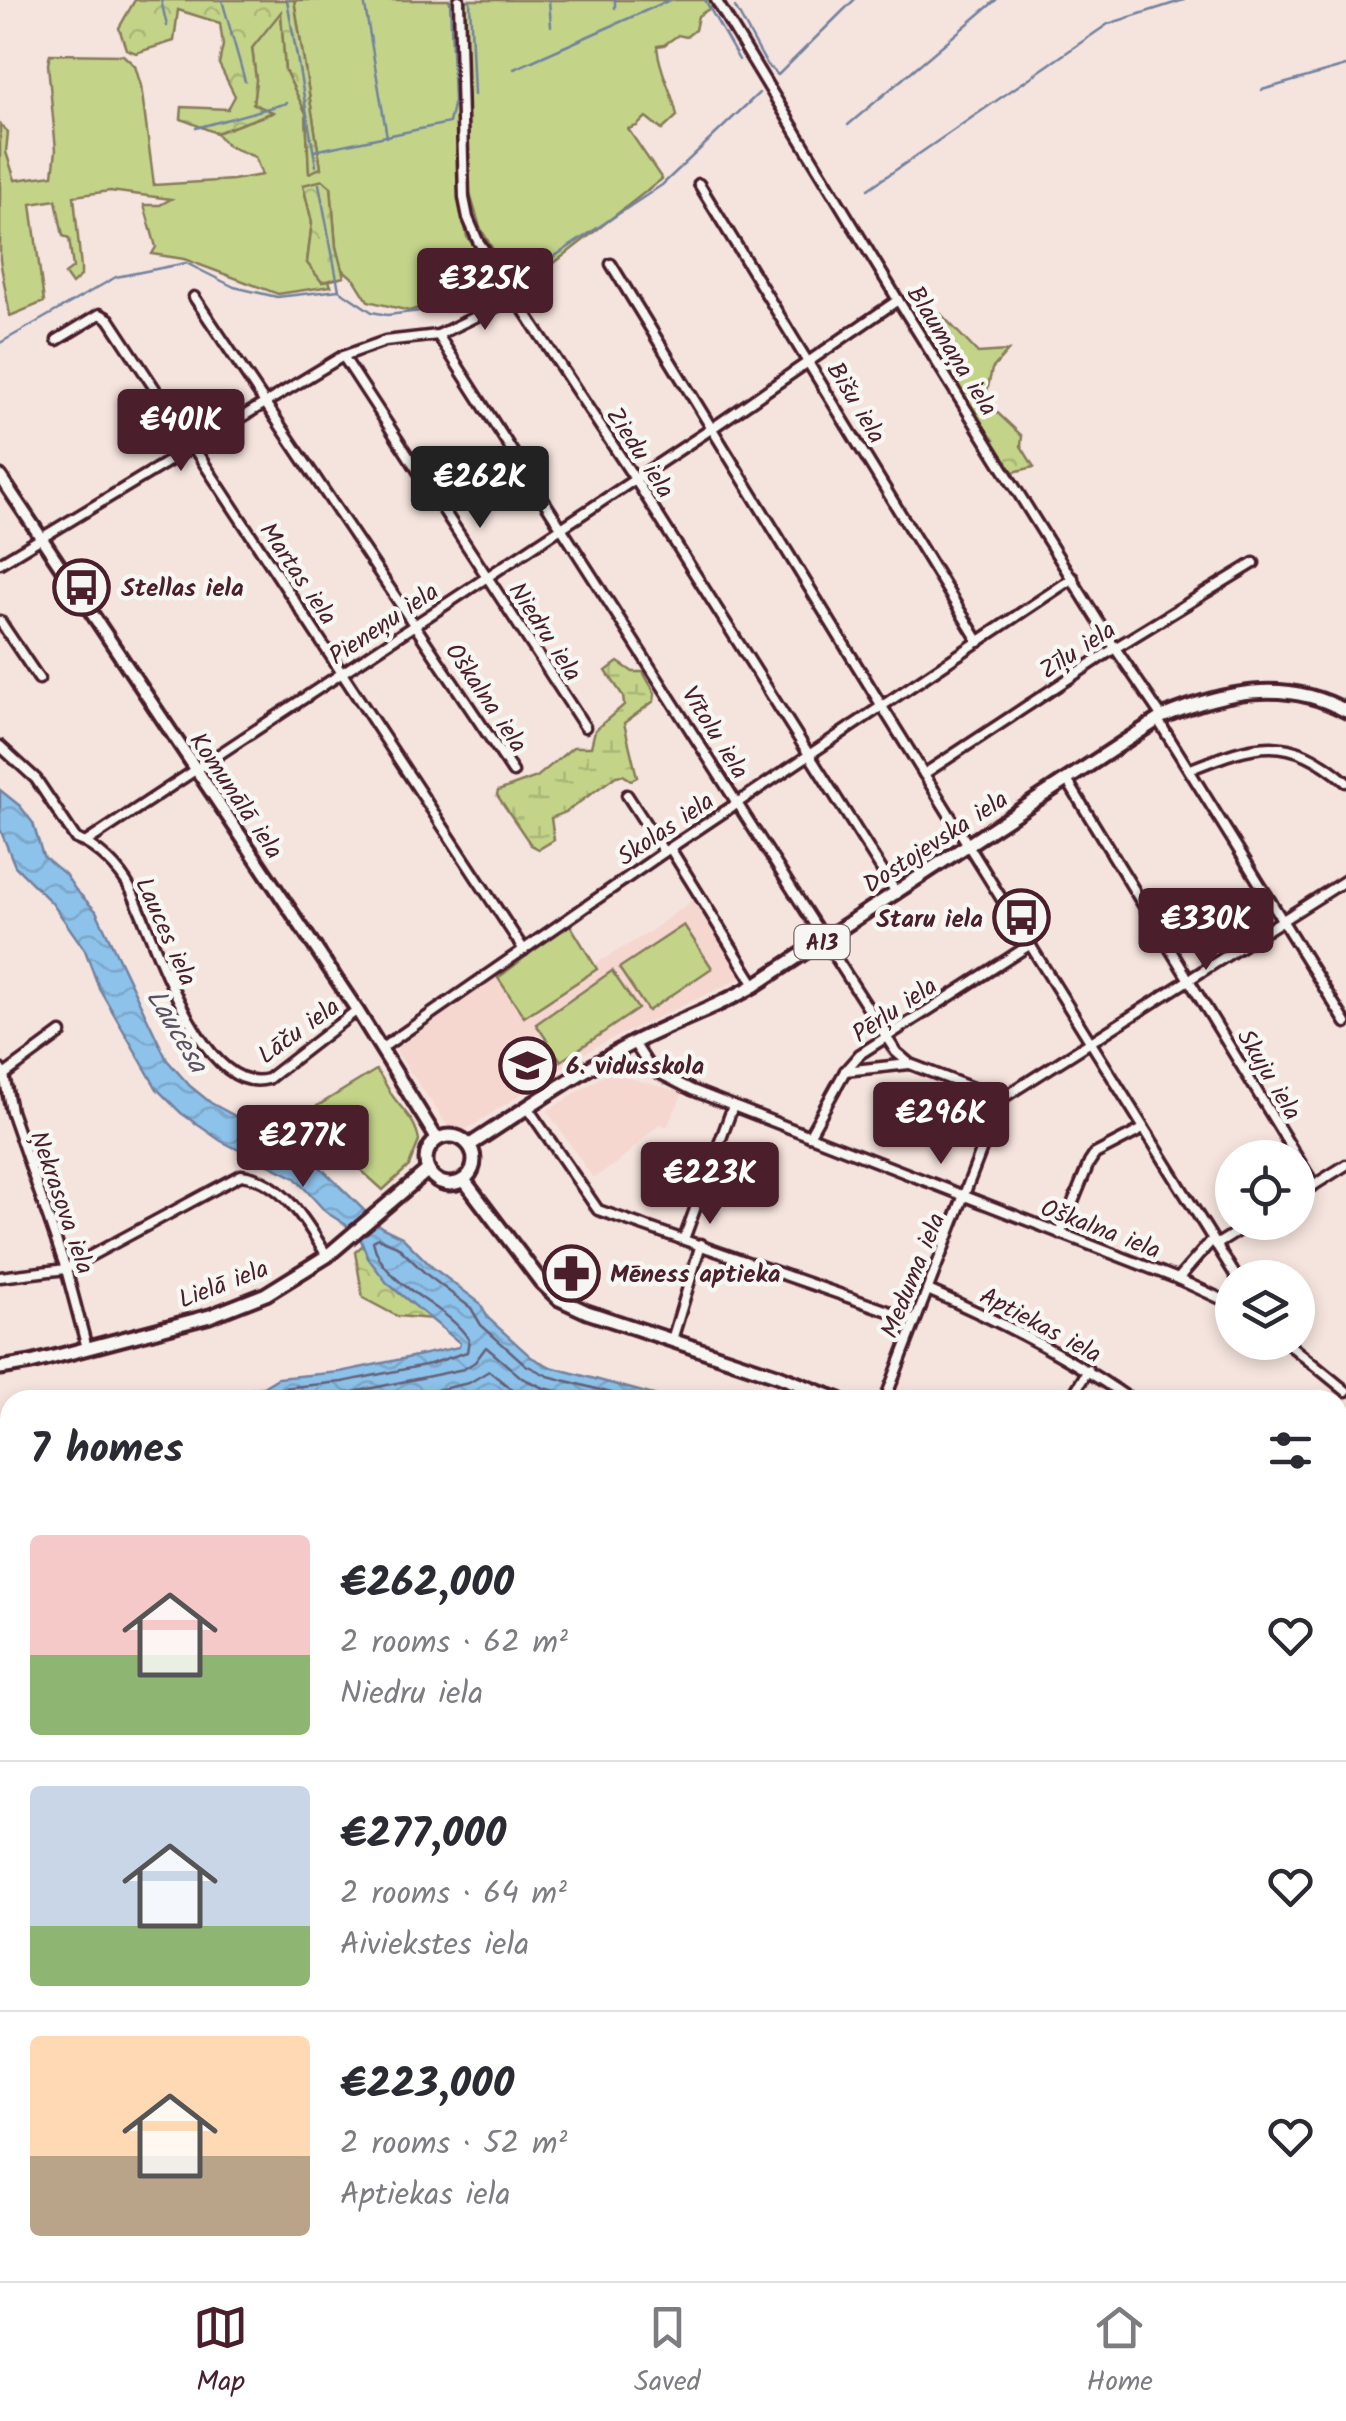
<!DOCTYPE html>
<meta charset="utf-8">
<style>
:root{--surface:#fff;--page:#f7f7f7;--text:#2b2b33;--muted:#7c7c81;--line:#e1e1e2;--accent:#4a1f2b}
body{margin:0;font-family:Kalam,sans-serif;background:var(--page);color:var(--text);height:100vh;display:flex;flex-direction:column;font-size:38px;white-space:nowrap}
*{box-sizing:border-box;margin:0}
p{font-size:32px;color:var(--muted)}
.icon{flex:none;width:55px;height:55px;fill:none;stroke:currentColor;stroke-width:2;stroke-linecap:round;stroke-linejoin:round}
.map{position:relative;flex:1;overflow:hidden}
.panel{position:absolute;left:0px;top:1390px;width:1348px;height:892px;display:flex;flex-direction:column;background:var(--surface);border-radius:30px 30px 0 0;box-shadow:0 5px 15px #0003}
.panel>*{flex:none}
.controls{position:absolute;left:1215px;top:1140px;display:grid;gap:20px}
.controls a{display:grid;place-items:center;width:100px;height:100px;border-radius:50%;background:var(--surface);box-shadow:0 5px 15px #0003;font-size:50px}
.price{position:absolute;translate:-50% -85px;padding:0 22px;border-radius:10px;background:var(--accent);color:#fff;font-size:32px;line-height:65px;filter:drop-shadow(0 2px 5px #0008)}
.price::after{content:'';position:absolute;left:50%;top:60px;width:30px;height:22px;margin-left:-15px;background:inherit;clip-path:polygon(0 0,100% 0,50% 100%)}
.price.active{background:#222;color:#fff}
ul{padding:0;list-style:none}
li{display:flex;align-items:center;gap:30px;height:250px;padding:0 30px}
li+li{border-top:2px solid var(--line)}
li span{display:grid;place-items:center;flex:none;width:280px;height:200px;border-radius:10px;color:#555}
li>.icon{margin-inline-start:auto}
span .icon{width:120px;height:120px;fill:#fffc;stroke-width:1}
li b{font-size:42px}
h2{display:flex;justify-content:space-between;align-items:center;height:120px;padding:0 30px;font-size:42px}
.menu{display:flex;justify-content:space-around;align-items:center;height:140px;border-top:2px solid var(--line);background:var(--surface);font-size:28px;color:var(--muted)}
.menu a{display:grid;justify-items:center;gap:5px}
.menu .active{color:var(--accent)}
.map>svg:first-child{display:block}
.built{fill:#f5d7d0}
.green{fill:#c3d489;stroke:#867a5a;stroke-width:2.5}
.forest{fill:url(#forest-crowns);stroke:#867a5a;stroke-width:2.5}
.wetland{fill:url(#wetland-marsh);stroke:#867a5a;stroke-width:2.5}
.water{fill:url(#water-waves);stroke:#72819e;stroke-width:2.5}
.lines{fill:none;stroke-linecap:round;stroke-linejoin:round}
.shore{stroke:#656077;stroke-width:2.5}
.stream{stroke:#72819e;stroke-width:2.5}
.street-casing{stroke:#4a1f2b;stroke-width:15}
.secondary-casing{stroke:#4a1f2b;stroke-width:18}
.primary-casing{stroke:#4a1f2b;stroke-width:19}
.street{stroke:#f6f6f2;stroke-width:8}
.secondary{stroke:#f6f6f2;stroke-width:10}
.primary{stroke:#f6f6f2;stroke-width:11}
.labels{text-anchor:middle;stroke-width:9;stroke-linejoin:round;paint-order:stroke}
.shield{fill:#f6f6f2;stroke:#7e6067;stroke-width:2.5}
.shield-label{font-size:22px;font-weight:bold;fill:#4a1f2b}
.street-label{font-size:25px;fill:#4a1f2b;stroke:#f6f6f2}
.poi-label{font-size:25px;font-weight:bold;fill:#4a1f2b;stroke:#f6f6f2;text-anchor:start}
.water-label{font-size:28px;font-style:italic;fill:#5e5064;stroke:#f6f6f2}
</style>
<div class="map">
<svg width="1346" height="2281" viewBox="0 0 1346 2281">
<defs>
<pattern id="forest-crowns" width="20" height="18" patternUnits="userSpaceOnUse" patternTransform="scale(2.5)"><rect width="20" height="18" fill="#c3d489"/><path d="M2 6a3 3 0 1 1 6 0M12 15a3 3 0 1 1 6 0" fill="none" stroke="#a9b676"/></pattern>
<pattern id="wetland-marsh" width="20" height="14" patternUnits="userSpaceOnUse" patternTransform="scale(2.5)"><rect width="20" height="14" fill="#c3d489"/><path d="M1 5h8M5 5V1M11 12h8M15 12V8" fill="none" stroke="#a9b676"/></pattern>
<pattern id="water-waves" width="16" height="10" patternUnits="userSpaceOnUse" patternTransform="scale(2.5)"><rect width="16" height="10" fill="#8dc2ea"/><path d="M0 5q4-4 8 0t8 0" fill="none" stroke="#7ba6c9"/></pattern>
</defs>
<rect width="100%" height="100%" fill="#f5e4de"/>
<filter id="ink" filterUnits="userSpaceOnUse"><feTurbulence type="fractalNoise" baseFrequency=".01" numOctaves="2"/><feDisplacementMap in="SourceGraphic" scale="20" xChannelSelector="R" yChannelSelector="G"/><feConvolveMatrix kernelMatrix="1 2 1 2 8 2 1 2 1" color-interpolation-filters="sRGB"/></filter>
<g filter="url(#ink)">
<g class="built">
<polygon points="696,897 746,976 597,1046 459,1134 451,1131 396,1051 402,1041 569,927 593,965 648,933"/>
<polygon points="609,1072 683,1093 667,1127 659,1124 618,1163 593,1178 547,1111"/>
<polygon points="10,1908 10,2004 0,2022 0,1912"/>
<polygon points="580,2273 582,2281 374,2281 357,2273"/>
</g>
<g class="green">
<polygon points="294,0 455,0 458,190 467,237 499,278 496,284 409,311 368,301 355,280 341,268 336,247 331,187 303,185 312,222 307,263 322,282 329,281 331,286 278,294 184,259 152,254 156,247 144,205 160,205 171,199 110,191 74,196 81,268 81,276 72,284 65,274 73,268 69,238 63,236 56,200 31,204 44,302 10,316 0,260 0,124 8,132 6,152 15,180 53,175 56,150 48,64 50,54 123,55 135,66 141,86 154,185 233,180 262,175 255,157 228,146 216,133 272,113 253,104 256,80 252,48 281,10 285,70 306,113 309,171 321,168"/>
<path d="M465,0H712L715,5L698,16L695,30L686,37L678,35L664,45L657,46C659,72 672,89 677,116L662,130L646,117L637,126L628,129L662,179L517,292L480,227L468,187Z"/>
<polygon points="569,923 597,969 524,1017 498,978"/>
<polygon points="684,925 712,968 648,1011 619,968"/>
<polygon points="612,971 638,1009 561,1061 536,1024"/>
<path d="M376,1070C384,1079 387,1089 394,1098C405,1113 416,1121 419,1141L409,1166L383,1190L301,1116Z"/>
<polygon points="1075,2272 1081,2281 875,2281 871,2273"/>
<polygon points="127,2273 291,2273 286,2281 122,2281"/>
</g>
<g class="forest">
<polygon points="135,0 294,0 321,168 309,173 306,113 285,70 281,12 252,48 256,80 253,104 273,112 216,133 181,119 182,107 228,109 235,96 219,64 223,45 220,23 178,10 174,41 136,53 126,49 119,28"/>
<polygon points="323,180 331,187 336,247 344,277 322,282 307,263 312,222 303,185"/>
<polygon points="941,314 978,353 1008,351 992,369 985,401 1022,436 1021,446 1034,467 1013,472 916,321"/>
<polygon points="363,1245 394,1289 432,1319 397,1316 363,1298 355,1252"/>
</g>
<polygon class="wetland" points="618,662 633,672 643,672 655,693 654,701 624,723 637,777 631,780 623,775 616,776 566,812 551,818 554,840 539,849 531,845 497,795 498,791 537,777 573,747 591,747 595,730 624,705 623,696 606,671"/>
<g class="water">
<polygon points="0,790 20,806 33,823 43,856 65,874 75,889 96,911 167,1060 190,1086 211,1103 309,1156 381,1227 402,1237 432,1267 480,1303 488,1318 531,1357 551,1367 672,1400 179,1400 263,1387 278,1378 340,1372 459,1347 460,1343 387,1283 368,1258 361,1240 346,1225 326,1212 295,1178 221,1141 181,1113 157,1089 99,988 85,950 52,903 15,866 0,829"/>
<polygon points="10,1436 10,1840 0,1842 0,1438"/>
<polygon points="1338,1818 1346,1828 1346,2281 1272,2281 1263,2273 1338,2272"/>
<polygon points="738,2272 871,2273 875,2281 733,2281"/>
</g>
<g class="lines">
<g class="shore">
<path d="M248,1400L266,1397L282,1388L342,1382L430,1364L467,1352L469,1340C446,1302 382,1288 373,1241L378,1238L397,1246L426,1274L471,1308L481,1325L526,1365L548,1376L637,1400"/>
<polyline points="288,1400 344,1394 464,1369 475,1362 486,1347 522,1378 544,1388 591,1400"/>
<polyline points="392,1400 469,1383 489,1371 510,1388 534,1400"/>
</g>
<g class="stream">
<polyline points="161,0 167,26"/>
<polyline points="222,0 245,81"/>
<polyline points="287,0 316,166"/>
<polyline points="364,0 387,137"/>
<polyline points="470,0 474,95"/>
<polyline points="549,0 551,26"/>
<polyline points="615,0 615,8"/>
<polyline points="705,0 739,60"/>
<polyline points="735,7 767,65 778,75 854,0"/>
<polyline points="514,69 670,0"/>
<polyline points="1262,90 1346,66"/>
<polyline points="848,125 996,0"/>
<polyline points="196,128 287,103"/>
<polyline points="314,151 449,123 454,101 450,0"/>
<polyline points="319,184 339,290"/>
<polyline points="868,189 1108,24 1184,0"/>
<polyline points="522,278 662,185 759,93"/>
<polyline points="0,343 116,277 186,263 234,287 277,297 339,290 372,312 387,315 421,311 495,287"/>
</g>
<defs>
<g id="street">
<polyline points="459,0 464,198 468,218 478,241 635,479 897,894"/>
<polyline points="716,0 898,300 1115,648 1162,717"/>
<polyline points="699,184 979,642"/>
<polyline points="611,264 883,708 1237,1278"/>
<polyline points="194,297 513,772"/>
<polyline points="438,335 896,1052 910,1064 1001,1099"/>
<polyline points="57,340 100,314 109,319 524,950"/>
<polyline points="343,356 585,727"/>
<polyline points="0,563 343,356 385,341 438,335 516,297"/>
<polyline points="0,621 39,679"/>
<polyline points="1158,720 1346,1023"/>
<path d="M0,746L36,779L76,839C97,846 120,869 131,890C153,934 201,1098 268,1079L357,1010"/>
<path d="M1191,769C1256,743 1288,732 1346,782"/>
<polyline points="924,774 1115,648 1254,563"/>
<polyline points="1067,780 1314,1185"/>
<polyline points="627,795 664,852"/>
<polyline points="88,841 711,429 898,300"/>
<polyline points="670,848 755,985"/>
<polyline points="634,1043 651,1069 692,1090 1178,1279 1232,1304"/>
<polyline points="382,1048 670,848 1073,578"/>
<polyline points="0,1069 4,1075 11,1111 66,1269 87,1348"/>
<polyline points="845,1071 909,1064"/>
<polyline points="4,1075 61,1033"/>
<polyline points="527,1107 598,1210 914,1320"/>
<polyline points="809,1136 845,1071 860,1054 1031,944"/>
<polyline points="1298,1195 1346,1165"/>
<polyline points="1060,1234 1089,1163 1095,1154 1143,1129"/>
<polyline points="684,1239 733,1106"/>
<polyline points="1216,1245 1253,1222"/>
<path d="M0,1277L66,1269L241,1175C283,1180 308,1224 327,1256"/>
<polyline points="1178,1279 1212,1240"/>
<path d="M928,1290C1000,1321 1067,1355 1131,1400"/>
<polyline points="672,1340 701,1244"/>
<polyline points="1286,1342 1346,1391"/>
<polyline points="885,1400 1001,1099 1346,880"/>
<polyline points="1070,1400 1088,1370"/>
<polyline points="1338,1461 1346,1451"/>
<polyline points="1338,1540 1346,1551"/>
<polyline points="1338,1679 1346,1688"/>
<polyline points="0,2088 10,2094"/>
<polyline points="592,2272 594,2281"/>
<polyline points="114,2281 118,2272"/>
<polyline points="291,2281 296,2272"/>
</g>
<polyline id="secondary" points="0,476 357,1010 437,1139"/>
<g id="primary">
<circle cx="450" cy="1160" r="24"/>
<path d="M470,1145C522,1111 574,1075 629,1045C670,1023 715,1009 755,985L1162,717C1222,692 1285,677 1346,711"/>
<polyline points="464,1180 541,1282 559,1299 587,1312 776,1375 840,1400"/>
<polyline points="0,1368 31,1363 210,1316 266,1294 327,1256 428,1170"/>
<polyline points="1338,1712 1346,1721"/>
<polyline points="0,1886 10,1885"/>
<polyline points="0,1903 10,1899"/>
<polyline points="1110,2272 1116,2281"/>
</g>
</defs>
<use href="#street" class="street-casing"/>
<use href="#secondary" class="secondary-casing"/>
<use href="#primary" class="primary-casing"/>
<use href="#street" class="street"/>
<use href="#secondary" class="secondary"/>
<use href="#primary" class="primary"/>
</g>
</g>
<defs>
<symbol id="bus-ring" viewBox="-11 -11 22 22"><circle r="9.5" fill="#f6f6f2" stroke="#4a1f2b" stroke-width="1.5"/><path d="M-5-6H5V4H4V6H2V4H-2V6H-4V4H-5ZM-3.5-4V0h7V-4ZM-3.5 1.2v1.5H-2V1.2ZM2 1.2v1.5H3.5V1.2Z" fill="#4a1f2b"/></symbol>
<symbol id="school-ring" viewBox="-11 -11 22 22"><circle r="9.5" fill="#f6f6f2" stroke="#4a1f2b" stroke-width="1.5"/><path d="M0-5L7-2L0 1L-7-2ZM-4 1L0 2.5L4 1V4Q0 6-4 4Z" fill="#4a1f2b"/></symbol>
<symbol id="pharmacy-ring" viewBox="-11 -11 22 22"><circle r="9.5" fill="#f6f6f2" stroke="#4a1f2b" stroke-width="1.5"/><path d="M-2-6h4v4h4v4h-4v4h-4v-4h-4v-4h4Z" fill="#4a1f2b"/></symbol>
</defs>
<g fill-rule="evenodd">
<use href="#bus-ring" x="50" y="556" width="63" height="63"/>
<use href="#bus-ring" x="990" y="886" width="63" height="63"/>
<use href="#school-ring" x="496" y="1034" width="63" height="63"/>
<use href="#pharmacy-ring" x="540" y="1242" width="63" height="63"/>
</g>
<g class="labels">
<rect class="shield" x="794.5" y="925" width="55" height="34" rx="8"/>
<g class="shield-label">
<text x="822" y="950">A13</text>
</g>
<g class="street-label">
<text transform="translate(953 350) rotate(58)" y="9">Blaumaņa iela</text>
<text transform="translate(857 402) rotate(59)" y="9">Bišu iela</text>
<text transform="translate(641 452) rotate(57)" y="9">Ziedu iela</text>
<text transform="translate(299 573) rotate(56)" y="9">Martas iela</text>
<text transform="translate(383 623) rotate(-34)" y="9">Pieneņu iela</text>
<text transform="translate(546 631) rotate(57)" y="9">Niedru iela</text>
<text transform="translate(1077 649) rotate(-33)" y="9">Zīļu iela</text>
<text transform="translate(487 697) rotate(56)" y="9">Oškalna iela</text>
<text transform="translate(716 732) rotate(58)" y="9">Vītolu iela</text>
<text transform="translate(237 795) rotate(56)" y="9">Komunālā iela</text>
<text transform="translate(665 828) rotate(-34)" y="9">Skolas iela</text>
<text transform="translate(935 841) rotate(-33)" y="9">Dostojevska iela</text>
<text transform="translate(167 931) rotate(66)" y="9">Lauces iela</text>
<text transform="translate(894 1009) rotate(-34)" y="9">Pērļu iela</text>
<text transform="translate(298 1030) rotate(-36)" y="9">Lāču iela</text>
<text transform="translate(1270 1074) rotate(59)" y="9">Skuju iela</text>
<text transform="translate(63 1202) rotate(71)" y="9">Ņekrasova iela</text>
<text transform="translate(1101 1228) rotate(21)" y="9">Oškalna iela</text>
<text transform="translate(912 1275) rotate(-68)" y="9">Meduma iela</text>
<text transform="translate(223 1283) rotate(-21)" y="9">Lielā iela</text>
<text transform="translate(1041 1324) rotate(28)" y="9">Aptiekas iela</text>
</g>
<g class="poi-label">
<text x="121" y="596">Stellas iela</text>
<text x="983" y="927" text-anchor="end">Staru iela</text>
<text x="566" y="1074">6. vidusskola</text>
<text x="610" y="1282">Mēness aptieka</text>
</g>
<g class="water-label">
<text transform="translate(178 1030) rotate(59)" y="10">Laucesa</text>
</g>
</g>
</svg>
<div class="controls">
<a><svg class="icon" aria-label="locate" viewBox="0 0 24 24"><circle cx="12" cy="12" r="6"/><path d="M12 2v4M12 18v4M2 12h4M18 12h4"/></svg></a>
<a><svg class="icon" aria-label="layers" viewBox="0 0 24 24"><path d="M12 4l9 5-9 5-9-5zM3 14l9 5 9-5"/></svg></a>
</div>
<b class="price" style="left:485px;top:333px">€325K</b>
<b class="price" style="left:181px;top:474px">€401K</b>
<b class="price active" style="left:480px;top:531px">€262K</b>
<b class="price" style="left:1206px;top:973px">€330K</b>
<b class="price" style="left:941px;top:1167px">€296K</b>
<b class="price" style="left:303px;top:1190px">€277K</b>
<b class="price" style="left:710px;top:1227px">€223K</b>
<section class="panel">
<h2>7 homes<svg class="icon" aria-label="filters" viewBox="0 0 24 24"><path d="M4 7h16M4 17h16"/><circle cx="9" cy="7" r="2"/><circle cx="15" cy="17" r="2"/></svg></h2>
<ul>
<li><span style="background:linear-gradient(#f6c9c9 60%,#8fb573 0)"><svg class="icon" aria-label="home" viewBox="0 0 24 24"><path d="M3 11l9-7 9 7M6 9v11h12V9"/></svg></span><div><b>€262,000</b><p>2 rooms · 62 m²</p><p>Niedru iela</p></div><svg class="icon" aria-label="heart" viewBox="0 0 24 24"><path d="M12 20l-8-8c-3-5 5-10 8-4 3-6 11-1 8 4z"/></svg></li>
<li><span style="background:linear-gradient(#c9d6e8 70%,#8fb573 0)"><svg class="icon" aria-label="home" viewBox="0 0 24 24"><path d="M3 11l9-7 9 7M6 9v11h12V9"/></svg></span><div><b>€277,000</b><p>2 rooms · 64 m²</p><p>Aiviekstes iela</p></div><svg class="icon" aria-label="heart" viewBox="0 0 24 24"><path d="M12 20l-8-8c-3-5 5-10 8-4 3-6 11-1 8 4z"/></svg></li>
<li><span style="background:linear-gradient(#ffd9b3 60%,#b9a48a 0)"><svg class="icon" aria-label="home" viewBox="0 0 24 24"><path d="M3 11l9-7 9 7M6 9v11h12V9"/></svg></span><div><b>€223,000</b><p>2 rooms · 52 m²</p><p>Aptiekas iela</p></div><svg class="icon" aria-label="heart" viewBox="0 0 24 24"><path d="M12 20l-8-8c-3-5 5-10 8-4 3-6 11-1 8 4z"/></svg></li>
</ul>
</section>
</div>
<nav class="menu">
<a class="active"><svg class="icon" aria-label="map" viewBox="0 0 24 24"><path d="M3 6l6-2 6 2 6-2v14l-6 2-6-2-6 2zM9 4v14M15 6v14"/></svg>Map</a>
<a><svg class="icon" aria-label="saved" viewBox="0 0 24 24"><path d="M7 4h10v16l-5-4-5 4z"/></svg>Saved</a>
<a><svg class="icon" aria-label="home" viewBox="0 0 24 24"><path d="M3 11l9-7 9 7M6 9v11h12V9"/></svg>Home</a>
</nav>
